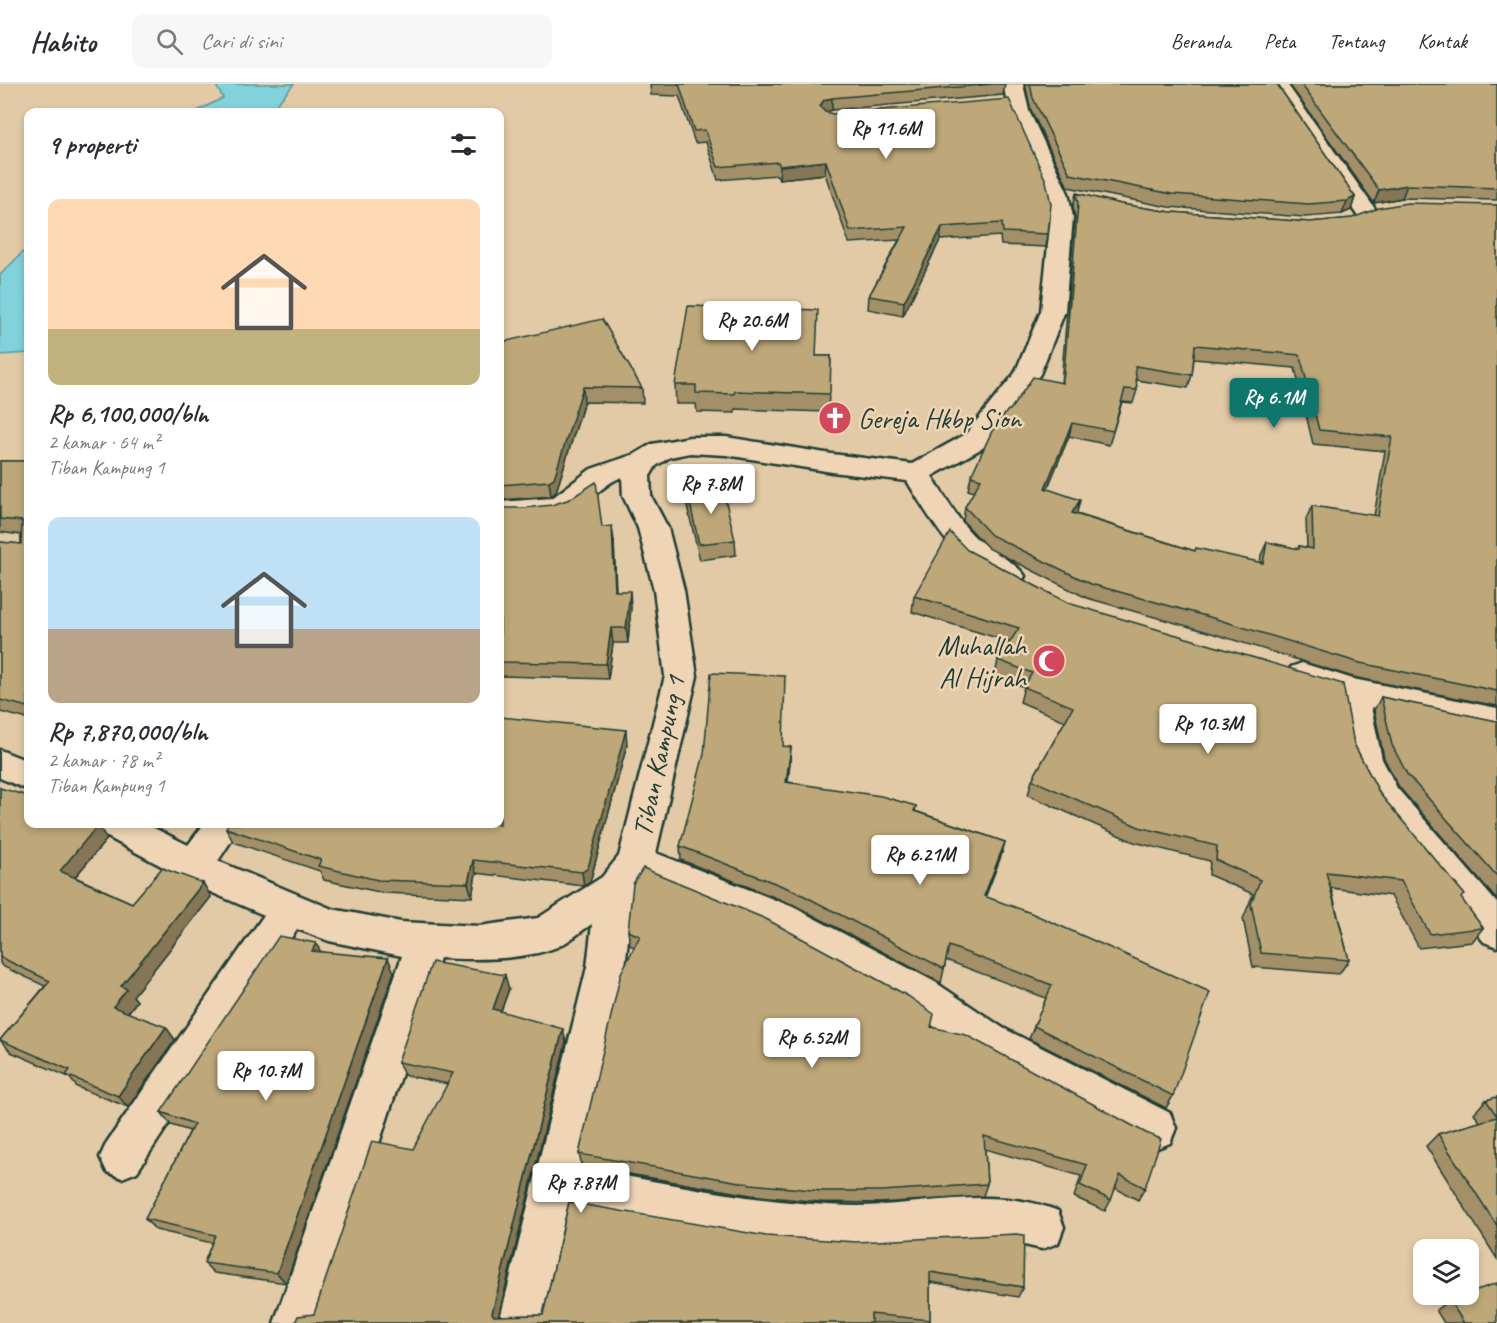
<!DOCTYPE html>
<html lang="id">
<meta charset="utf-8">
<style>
:root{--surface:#fff;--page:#f7f7f7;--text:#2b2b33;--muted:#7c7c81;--line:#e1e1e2;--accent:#0f766e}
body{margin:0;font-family:Caveat,sans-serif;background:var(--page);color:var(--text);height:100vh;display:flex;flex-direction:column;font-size:22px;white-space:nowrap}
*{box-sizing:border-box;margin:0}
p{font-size:20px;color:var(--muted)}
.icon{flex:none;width:33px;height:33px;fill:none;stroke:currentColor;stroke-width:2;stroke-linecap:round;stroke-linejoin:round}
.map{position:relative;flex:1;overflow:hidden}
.details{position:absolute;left:24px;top:24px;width:480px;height:720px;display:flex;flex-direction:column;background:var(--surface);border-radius:12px;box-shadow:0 3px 9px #0003}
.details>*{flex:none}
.fabs{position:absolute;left:1413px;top:1155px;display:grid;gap:12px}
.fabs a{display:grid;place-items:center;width:66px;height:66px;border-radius:12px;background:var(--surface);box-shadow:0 3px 9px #0003;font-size:30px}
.price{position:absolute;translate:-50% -51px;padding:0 14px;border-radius:6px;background:#fff;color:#222;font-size:20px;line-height:39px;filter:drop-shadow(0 2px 3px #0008)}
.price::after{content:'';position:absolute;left:50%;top:36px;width:18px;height:14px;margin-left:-9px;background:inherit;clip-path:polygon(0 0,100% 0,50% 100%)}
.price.on{background:var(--accent);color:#fff}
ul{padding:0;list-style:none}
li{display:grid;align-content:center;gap:12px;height:318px;padding:0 24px}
li span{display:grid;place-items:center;height:186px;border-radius:12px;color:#555}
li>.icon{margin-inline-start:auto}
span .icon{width:108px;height:108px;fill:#fffc;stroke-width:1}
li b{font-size:26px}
h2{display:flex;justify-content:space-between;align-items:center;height:72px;padding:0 24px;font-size:26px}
header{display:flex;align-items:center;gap:36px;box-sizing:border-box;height:84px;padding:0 30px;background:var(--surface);border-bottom:2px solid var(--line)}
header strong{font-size:28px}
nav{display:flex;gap:33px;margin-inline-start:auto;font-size:21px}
.search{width:420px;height:54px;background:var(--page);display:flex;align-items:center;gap:15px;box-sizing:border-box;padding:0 21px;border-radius:12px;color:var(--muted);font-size:22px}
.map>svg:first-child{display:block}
.water{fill:#81d2db;stroke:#5a9698;stroke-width:1.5}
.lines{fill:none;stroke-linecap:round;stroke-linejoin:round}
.minor-casing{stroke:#1f3d34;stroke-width:5}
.minor{fill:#efd5b6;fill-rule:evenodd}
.wall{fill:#a39069;stroke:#1f3d34;stroke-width:1.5;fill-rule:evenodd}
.shaded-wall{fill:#857655;stroke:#1f3d34;stroke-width:1.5}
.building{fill:#bea87a;stroke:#1f3d34;stroke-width:1.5;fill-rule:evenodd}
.labels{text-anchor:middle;stroke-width:5;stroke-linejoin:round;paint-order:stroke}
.poi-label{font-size:28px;fill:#1f3d34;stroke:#efd5b6;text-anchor:start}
.street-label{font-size:28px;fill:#1f3d34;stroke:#efd5b6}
</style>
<header>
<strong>Habito</strong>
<div class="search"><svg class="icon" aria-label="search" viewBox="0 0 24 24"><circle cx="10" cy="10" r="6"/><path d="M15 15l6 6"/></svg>Cari di sini</div>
<nav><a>Beranda</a><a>Peta</a><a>Tentang</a><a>Kontak</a></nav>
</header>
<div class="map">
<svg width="1497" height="1239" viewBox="0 0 1497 1239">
<rect width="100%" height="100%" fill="#e3caa6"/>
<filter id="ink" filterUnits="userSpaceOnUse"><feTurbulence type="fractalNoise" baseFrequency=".0167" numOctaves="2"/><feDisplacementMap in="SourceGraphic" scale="12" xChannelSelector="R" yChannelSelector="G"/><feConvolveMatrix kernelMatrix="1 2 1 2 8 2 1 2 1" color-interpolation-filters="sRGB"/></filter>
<g filter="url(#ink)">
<g class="water">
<polygon points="215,0 294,0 270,28 195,28 223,14"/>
<polygon points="28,163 28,269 0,271 0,191"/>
</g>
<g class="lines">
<defs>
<g id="minor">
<path d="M1003,0H1023L1029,27L1068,109L1073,133L1065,227L1040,290L986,362L932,392C945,413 958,437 976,454C990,467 1017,479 1025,492L1021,499C974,513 927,430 907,397L832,388L726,371L690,369L670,373L656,382L650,392L651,412L668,444L684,506L697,592L656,769L793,823L935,898L1003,944L1170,1029L1176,1044L1170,1059L1155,1065L1140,1059L975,970L907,924L767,847L643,796L633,809L625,883L579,1084C670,1099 762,1121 855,1122C921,1122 996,1101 1058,1127L1064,1143L1058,1159L1042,1165L1011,1158L854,1166L766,1160L570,1126L545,1239H499L587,883L592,840C581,847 569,858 557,863C525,876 474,876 440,874L320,1239H274L402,872L329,857L297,845L137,1088L122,1094L107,1088L100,1073L107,1058L264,831L206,806L102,750L97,740H146L188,761L204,740H242L218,777L332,825L401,838L479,842L538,834L602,793L619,772L665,592L654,506L638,444L623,412L622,393C602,400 590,419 571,428C549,438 523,437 500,436V418L552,414L591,385L635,370L652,360L690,353H726L832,370L912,380L966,350L1015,289L1041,227L1051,133L1046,109L1009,27Z"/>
<polygon points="1267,0 1287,0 1378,129 1375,134 1367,136 1359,134"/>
<polygon points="1302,579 1353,595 1497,624 1497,650 1371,623 1382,675 1397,704 1497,819 1497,863 1484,858 1373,724 1348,675 1337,614 1291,599 1286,591 1291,583"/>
<polygon points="0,666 28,677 28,706 0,694"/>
</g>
</defs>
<use href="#minor" class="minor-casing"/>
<use href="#minor" class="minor"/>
</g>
<g class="wall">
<polygon points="650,0 1005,0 1003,11 832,26 825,28 1048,150 1046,163 1001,161 1000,152 940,156 903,232 868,225 869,212 899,156 849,159 825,90 779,95 777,91 718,96 706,58 695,59 679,12 651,11"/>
<polygon points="1025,0 1277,0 1355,113 1351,126 1342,130 1305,133 1168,123 1068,103 1031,26"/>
<polygon points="1289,0 1497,0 1497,116 1402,114 1374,119"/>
<path d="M1076,109L1121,120L1171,128L1310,138L1497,121V622L1353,593L1208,548L1087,514L988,464L963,437L965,423L974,408L968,406L971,392L1010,326L1061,299L1075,133L1073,122ZM1194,275L1295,284L1313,360L1385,367L1374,432L1312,422L1306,435L1307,464L1299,462L1298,465L1267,458L1261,471L1260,479L1195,467L1077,430L1047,405L1069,352L1109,361L1122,318L1133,319L1137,306L1136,296L1188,304L1192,291Z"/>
<polygon points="500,262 642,304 643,319 584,318 556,408 551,412 500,416"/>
<polygon points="816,272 831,272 828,328 735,325 735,329 697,328 696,320 676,320 675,301"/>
<polygon points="0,377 28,377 28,635 0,628 0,458 21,460 21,451 0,448"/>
<polygon points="687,406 735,456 736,471 700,476 687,422"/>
<polygon points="500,424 602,443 614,457 616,507 631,522 628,559 613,559 608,595 500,592"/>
<polygon points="967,466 1068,519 1354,660 1380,710 1483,844 1472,858 1419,864 1391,812 1331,804 1349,876 1339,890 1253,883 1243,835 1253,810 1209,791 1210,777 1134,758 1028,711 1032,696 1065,637 1020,618 1024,603 995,591 998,576 1010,558 912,528 914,512"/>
<polygon points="1381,613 1497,637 1497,816 1399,703 1384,674 1374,626"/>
<polygon points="627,661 590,798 584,802 476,789 472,813 384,809 324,796 320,787 233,758 226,744"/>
<polygon points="783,662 790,678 788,698 916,722 915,727 1005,758 1001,772 985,813 1173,1012 1166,1024 1029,955 1046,914 946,876 941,899 794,821 681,776 680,762"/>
<polygon points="0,704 28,740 96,740 107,755 75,793 132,819 203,799 211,813 133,912 137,917 128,929 166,943 175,956 128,1023 77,1003 69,993 11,968 0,956 45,902 2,882 0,879"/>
<polygon points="628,847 931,943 1145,1104 1138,1116 1115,1104 1111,1116 1105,1127 1074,1113 1081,1092 985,1065 987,1100 983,1112 880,1119 820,1118 751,1111 582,1082 579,1070 634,863 630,861"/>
<polygon points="316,859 320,867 394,888 286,1199 214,1189 204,1179 212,1159 156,1146 145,1135 190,1047 171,1041 161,1028"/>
<polygon points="509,905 501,927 566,958 498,1232 543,1231 569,1118 1023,1203 1018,1213 930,1198 930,1236 929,1239 295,1239 314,1230 413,1065 448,1000 404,991 398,978"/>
<polygon points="1497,1013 1497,1175 1426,1062 1438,1050 1480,1038 1474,1029 1486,1016"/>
<polygon points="1449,1216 1497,1239 1444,1239 1436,1226"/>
</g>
<g class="shaded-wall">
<polygon points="832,14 832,26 823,29 820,22 824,16"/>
<polygon points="826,77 825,90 779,95 780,82"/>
<polygon points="1407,101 1402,114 1374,119 1379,106"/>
<polygon points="1355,113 1351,126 1342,130 1347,117"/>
<polygon points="942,143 940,156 903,232 904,218"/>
<polygon points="583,303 584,318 556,408 551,412 549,397"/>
<polygon points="1072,339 1069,352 1042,418 1045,404"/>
<polygon points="1080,416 1077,429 1069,442 1072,429"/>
<polygon points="612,442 614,457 616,522 615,507"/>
<polygon points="630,507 631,522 628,559 626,544"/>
<polygon points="611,544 613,559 608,595 606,580"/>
<polygon points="626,646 627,661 590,798 584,802 582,788"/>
<polygon points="791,663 790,678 785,713 786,698"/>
<polygon points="92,740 96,740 97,742 98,741 107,755 69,800 60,787"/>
<polygon points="1005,758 1001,772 980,827 984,812"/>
<polygon points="473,776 476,789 472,813 468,799"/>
<polygon points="203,799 211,813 133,912 137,917 122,935 113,923 121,902"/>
<polygon points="316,859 323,873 312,867"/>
<polygon points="388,874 394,888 286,1199 277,1189"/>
<polygon points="505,891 509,905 497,938 493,925"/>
<polygon points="166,943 175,956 128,1023 118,1012"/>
<polygon points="563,945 566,958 497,1238 492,1229"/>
</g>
<g class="building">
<polygon points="677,0 992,0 832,14 824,16 820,22 825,28 833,30 1009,15 1046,97 1051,120 1048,150 1003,148 1002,139 942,143 904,218 869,212 907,143 850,147 826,77 780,82 778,78 718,83 705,46 694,47 679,0"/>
<polygon points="1030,0 1277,0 1355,113 1347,117 1309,120 1172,110 1070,90 1033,14"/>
<polygon points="1301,0 1497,0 1497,104 1407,101 1379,106"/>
<path d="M1076,109L1121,120L1171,128L1310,138L1352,134L1379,124L1407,119L1497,121V607L1360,579L1213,534L1091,500L991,451L965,423L981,395L971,392L992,347L1008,326H1010L1033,293L1063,299L1078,120ZM1195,261L1300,271L1319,346L1392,353L1378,432L1312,422L1313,465L1299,462V465L1267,458L1263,479L1196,464L1195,467L1072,429L1080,416L1045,404L1072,339L1113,347L1125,305L1137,306L1135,282L1192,291Z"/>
<polygon points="688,222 818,226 816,272 831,272 830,310 735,307 734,310 696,309 696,301 675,301"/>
<polygon points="602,235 642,304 583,303 554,394 549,397 500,401 500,262 501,263 502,258"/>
<polygon points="0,377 28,377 28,623 0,616 0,458 21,460 22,437 0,435"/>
<polygon points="596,398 602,443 612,442 615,507 630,507 626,544 611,544 606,580 500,578 500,424 524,424 552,421 570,415"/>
<polygon points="722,402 735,456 699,460 687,406"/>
<polygon points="950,448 967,466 1068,519 1343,600 1354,660 1380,710 1465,811 1461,814 1483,844 1430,850 1401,797 1326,788 1349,876 1261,869 1251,820 1260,796 1216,776 1217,762 1139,743 1032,696 1073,623 1024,603 1032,589 998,576 1019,544 914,512"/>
<polygon points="711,589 785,592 783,662 791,663 786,698 881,712 916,722 914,727 1005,758 984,812 1031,829 1210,908 1173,1012 1034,942 1052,901 949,862 944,885 795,807 680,762 704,670"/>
<polygon points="1381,613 1497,637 1497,792 1407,690 1392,661"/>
<polygon points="500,633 626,646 588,784 582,788 473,776 468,799 378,796 318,782 321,776 226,744 228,740 500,740"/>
<polygon points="0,704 28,712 28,740 95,740 98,741 60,787 132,819 162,784 203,799 121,902 127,905 113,923 166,943 118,1012 66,991 70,986 0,956 50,897 0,873"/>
<polygon points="643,784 766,835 908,912 934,930 931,943 966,951 1146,1049 1161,1055 1145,1104 1120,1091 1111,1116 1080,1101 1087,1081 984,1052 987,1100 882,1107 822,1107 751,1100 579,1070 621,889 640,852 628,847 633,800"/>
<polygon points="279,852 316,859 312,867 388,874 277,1189 204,1179 215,1151 145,1135 194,1040 161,1028"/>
<polygon points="432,878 505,891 493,925 563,945 492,1229 494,1232 543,1231 569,1118 766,1152 856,1158 1016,1150 1024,1151 1023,1203 930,1188 930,1236 871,1230 871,1239 295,1239 298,1232 314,1230 372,1057 413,1065 453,989 398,978"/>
<polygon points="1497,1013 1497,1032 1486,1016"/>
<polygon points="1497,1033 1497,1142 1438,1050"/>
<polygon points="1497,1199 1497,1239 1464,1239 1449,1216 1464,1210 1468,1210 1468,1209"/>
</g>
</g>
<defs>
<symbol id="church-disc" viewBox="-11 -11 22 22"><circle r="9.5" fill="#d1495b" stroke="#efd5b6"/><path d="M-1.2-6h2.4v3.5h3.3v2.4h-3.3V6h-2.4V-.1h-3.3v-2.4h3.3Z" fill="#fff"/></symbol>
<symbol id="mosque-disc" viewBox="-11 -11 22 22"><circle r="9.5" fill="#d1495b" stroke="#efd5b6"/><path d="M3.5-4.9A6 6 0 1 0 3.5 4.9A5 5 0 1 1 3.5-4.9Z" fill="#fff"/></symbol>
</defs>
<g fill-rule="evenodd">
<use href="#church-disc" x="816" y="315" width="38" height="38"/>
<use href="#mosque-disc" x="1030" y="558" width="38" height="38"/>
</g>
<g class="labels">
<g class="poi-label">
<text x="858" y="344">Gereja Hkbp Sion</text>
<text x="1026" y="571" text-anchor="end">Muhallah<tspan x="1026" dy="32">Al Hijrah</tspan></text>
</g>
<g class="street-label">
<text transform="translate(658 672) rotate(-78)" y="10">Tiban Kampung 1</text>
</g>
</g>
</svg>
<div class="fabs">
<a><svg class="icon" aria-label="layers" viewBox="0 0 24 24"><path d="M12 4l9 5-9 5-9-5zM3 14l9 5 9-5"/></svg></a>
</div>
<b class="price" style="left:886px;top:76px">Rp 11.6M</b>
<b class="price" style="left:752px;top:268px">Rp 20.6M</b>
<b class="price on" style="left:1274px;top:345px">Rp 6.1M</b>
<b class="price" style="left:711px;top:431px">Rp 7.8M</b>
<b class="price" style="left:1208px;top:671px">Rp 10.3M</b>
<b class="price" style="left:920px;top:802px">Rp 6.21M</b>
<b class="price" style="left:812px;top:985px">Rp 6.52M</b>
<b class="price" style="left:266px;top:1018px">Rp 10.7M</b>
<b class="price" style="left:581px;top:1130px">Rp 7.87M</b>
<section class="details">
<h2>9 properti<svg class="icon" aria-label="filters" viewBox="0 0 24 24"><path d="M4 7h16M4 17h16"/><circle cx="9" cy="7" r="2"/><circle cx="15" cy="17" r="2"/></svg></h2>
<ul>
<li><span style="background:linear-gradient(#ffd9b3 70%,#c2b280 0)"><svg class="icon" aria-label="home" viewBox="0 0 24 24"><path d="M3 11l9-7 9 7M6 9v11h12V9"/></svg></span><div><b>Rp 6,100,000/bln</b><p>2 kamar · 64 m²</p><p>Tiban Kampung 1</p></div></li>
<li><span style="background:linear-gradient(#bfe0f5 60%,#b9a48a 0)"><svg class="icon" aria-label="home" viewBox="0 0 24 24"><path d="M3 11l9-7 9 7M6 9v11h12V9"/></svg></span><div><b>Rp 7,870,000/bln</b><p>2 kamar · 78 m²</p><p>Tiban Kampung 1</p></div></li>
</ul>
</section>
</div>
